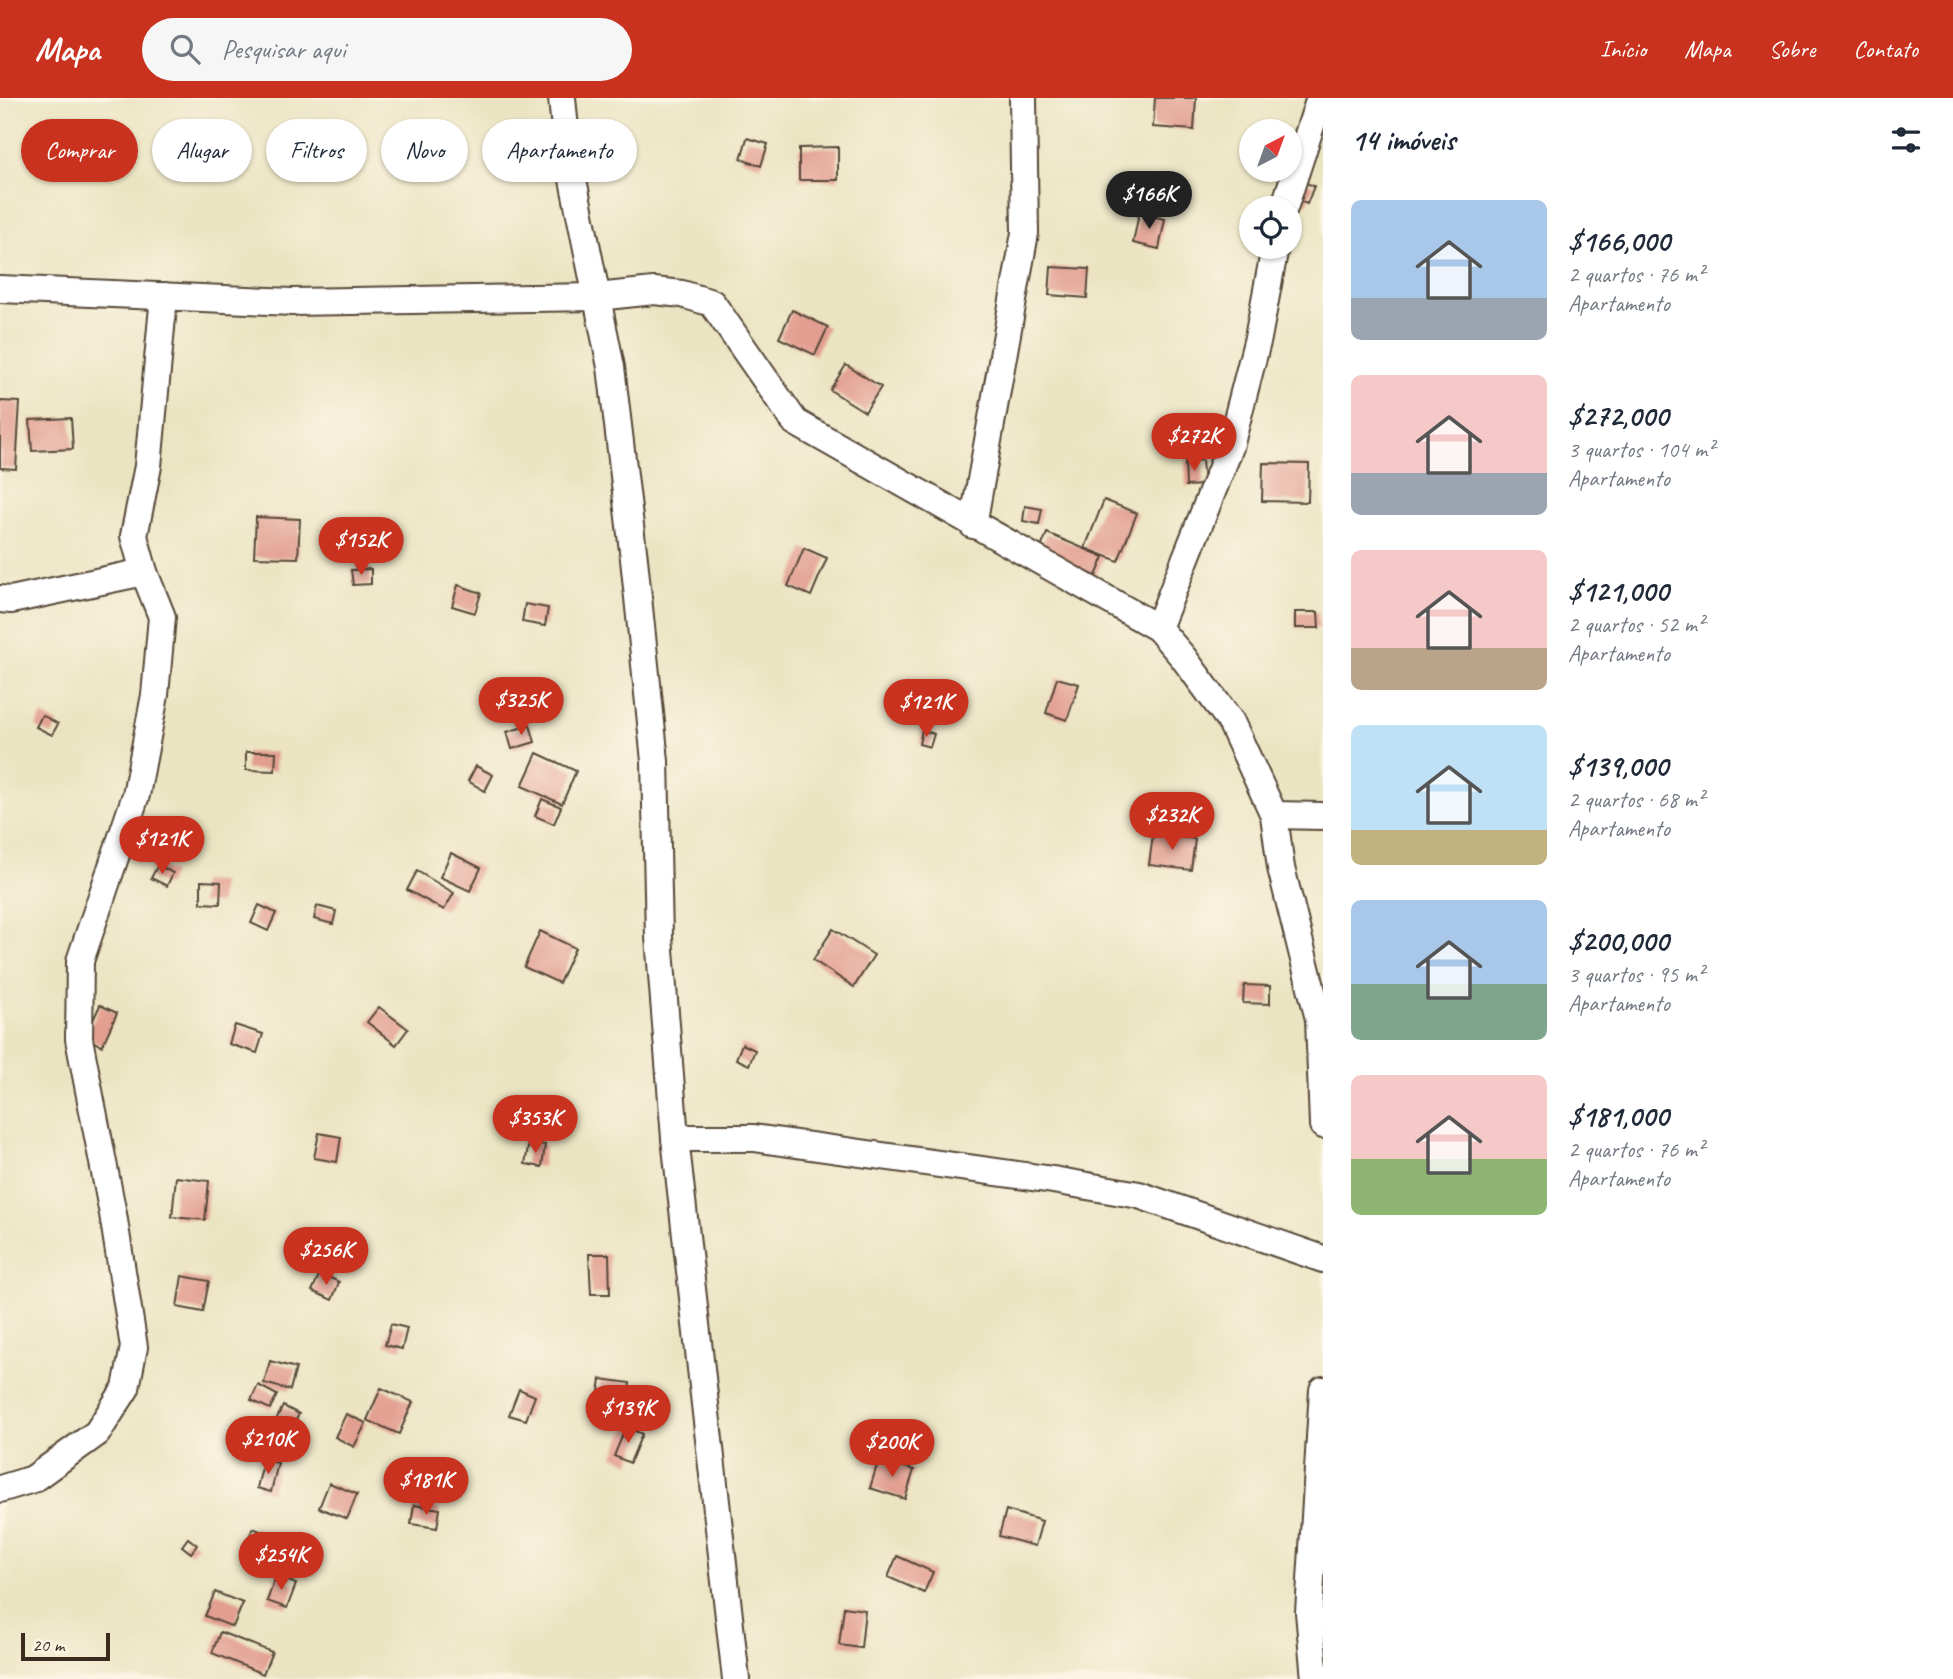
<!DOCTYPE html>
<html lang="pt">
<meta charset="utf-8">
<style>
:root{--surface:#fff;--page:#f6f6f7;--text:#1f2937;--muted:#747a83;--accent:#c8321e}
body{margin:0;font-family:Caveat,sans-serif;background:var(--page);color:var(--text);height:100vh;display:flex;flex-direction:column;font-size:26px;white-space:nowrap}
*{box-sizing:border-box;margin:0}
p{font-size:23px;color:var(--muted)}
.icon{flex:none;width:38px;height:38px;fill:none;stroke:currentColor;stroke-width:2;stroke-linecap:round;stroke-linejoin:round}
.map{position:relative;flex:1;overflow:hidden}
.drawer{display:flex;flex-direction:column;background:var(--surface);width:630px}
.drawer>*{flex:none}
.hud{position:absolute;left:21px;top:21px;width:665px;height:63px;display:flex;gap:14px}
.needle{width:46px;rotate:41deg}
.tools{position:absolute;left:1239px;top:21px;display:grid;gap:14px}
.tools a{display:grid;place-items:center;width:63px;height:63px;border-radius:50%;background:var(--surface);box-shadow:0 2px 5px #0004;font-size:35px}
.scale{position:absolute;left:21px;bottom:18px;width:89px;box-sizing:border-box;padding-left:7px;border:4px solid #3b2a1e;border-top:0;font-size:19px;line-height:24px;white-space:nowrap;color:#3b2a1e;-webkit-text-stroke:5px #fcf5e5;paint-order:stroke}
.price{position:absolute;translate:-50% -60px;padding:0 16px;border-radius:24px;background:var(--accent);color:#fff;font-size:23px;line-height:46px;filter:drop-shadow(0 2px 4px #0008)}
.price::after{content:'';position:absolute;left:50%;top:42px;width:21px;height:16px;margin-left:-10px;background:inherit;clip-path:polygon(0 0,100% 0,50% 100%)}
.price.active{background:#222;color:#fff}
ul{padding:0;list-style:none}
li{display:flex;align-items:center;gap:21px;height:175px;padding:0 28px}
li span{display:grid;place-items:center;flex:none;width:196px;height:140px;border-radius:10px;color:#555}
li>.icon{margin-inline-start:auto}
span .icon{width:84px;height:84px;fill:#fffc;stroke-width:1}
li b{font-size:30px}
h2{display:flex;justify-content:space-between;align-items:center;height:84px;padding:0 28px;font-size:30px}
.tag{padding:0 24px;border-radius:32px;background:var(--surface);box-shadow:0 2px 5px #0004;font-size:24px;line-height:63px}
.tag.active{background:var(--accent);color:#fff}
header{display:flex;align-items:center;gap:42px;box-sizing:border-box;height:98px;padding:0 35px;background:var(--accent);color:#fff}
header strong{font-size:33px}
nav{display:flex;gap:38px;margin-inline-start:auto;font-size:24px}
.search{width:490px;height:63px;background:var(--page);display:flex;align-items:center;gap:18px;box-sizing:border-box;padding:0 24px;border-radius:38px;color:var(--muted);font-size:26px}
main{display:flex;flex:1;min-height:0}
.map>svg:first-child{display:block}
.building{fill:#e29e90}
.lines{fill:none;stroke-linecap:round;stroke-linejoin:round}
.street-casing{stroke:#554637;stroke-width:30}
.street{stroke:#fff;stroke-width:26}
</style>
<header>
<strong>Mapa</strong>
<div class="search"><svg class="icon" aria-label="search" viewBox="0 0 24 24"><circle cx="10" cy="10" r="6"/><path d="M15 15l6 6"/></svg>Pesquisar aqui</div>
<nav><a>Início</a><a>Mapa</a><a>Sobre</a><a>Contato</a></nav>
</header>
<main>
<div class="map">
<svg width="1323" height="1581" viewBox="0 0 1323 1581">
<rect width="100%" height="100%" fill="#fcf5e5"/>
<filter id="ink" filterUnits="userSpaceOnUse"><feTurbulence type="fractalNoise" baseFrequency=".0143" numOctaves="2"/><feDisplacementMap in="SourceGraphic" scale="14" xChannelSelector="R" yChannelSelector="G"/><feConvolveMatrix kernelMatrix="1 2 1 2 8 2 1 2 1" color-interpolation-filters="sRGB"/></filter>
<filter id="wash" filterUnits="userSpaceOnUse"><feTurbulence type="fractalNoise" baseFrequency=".00686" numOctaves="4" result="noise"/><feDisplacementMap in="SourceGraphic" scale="28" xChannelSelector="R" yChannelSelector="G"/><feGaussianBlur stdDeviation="1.57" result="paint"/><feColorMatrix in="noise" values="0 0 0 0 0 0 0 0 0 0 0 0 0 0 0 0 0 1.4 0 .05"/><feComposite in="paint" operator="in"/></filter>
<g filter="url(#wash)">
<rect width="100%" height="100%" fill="#ebe4c2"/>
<g id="blocks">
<g class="building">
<polygon points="1155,0 1196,0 1194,32 1153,29"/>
<polygon points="747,40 768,46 761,68 741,61"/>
<polygon points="838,49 838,82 799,82 799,50"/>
<polygon points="1298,82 1314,88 1307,106 1291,100"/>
<polygon points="1139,115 1165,121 1159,151 1133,145"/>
<polygon points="1051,169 1089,171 1087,200 1049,197"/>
<polygon points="792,212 828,229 815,257 779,240"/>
<polygon points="846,267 881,289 865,314 830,292"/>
<polygon points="0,303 20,304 16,371 0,370"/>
<polygon points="71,320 73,351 32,353 30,322"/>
<polygon points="1202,362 1204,387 1186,388 1185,363"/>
<polygon points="1263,365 1309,366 1308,404 1262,403"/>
<polygon points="1104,402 1137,415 1118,463 1085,450"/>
<polygon points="1025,408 1042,411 1039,426 1023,423"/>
<polygon points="256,419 300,421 298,460 254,459"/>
<polygon points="1047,435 1104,459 1096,478 1039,455"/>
<polygon points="804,450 827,460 811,498 788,488"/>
<polygon points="371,471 371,486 353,487 351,472"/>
<polygon points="458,487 481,495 475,515 452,508"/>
<polygon points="525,506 548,510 545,528 522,524"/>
<polygon points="1295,514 1318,514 1319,530 1295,530"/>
<polygon points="1057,580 1079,586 1067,622 1046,615"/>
<polygon points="42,617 58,626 52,637 36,629"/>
<polygon points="530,627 535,644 512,651 507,634"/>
<polygon points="922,632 934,636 930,649 919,646"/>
<polygon points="246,654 276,654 275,673 246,672"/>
<polygon points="537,655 576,673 562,706 522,688"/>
<polygon points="476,668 493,677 485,693 468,683"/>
<polygon points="542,701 561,709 554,726 535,718"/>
<polygon points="1153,736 1195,741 1191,772 1149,767"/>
<polygon points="451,755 481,770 470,793 440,779"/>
<polygon points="158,767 173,775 167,788 151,780"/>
<polygon points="417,773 454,795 444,812 407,792"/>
<polygon points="201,783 221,784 220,806 201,805"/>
<polygon points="259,807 276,815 268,833 251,825"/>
<polygon points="317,808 336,813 333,826 314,821"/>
<polygon points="833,831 874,857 854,889 813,862"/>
<polygon points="540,833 575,850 559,885 524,869"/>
<polygon points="1244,887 1270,888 1270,906 1243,905"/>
<polygon points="100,907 117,915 102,948 85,940"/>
<polygon points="379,909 408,931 396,947 367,924"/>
<polygon points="235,927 263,936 257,955 229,946"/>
<polygon points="742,946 755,952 749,967 736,961"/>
<polygon points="319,1035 341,1039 337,1064 314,1060"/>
<polygon points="529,1044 545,1047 542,1069 525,1066"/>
<polygon points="176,1079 209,1083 205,1122 172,1119"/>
<polygon points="589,1156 609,1156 610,1196 591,1196"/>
<polygon points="320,1175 339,1184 332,1202 312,1193"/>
<polygon points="182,1178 209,1183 203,1214 177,1209"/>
<polygon points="391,1226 407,1230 402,1251 385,1247"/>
<polygon points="270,1263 296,1270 290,1292 264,1285"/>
<polygon points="601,1281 630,1285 626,1312 597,1307"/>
<polygon points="258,1287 277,1297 270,1311 251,1302"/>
<polygon points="381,1290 413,1304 399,1336 367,1322"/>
<polygon points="519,1291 535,1298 526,1322 509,1317"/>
<polygon points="283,1308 299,1316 289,1336 273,1328"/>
<polygon points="346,1316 366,1325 354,1349 335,1339"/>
<polygon points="626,1329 642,1336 630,1365 614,1358"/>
<polygon points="264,1361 278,1365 271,1394 257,1390"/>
<polygon points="879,1361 914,1372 905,1401 870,1390"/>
<polygon points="329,1385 357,1396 347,1421 319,1410"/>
<polygon points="414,1407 440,1411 437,1430 411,1426"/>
<polygon points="1006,1412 1042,1423 1035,1448 999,1438"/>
<polygon points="253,1430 276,1440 265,1466 241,1456"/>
<polygon points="188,1440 197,1447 191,1455 182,1448"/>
<polygon points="897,1458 933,1474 924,1495 888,1479"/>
<polygon points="276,1478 296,1486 287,1510 267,1503"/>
<polygon points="215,1494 243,1505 233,1529 205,1518"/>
<polygon points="844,1509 865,1512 861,1550 839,1547"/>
<polygon points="220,1534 272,1554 263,1576 212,1555"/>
</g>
</g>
</g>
<g filter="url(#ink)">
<use href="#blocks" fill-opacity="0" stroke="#554637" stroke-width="2"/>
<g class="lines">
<defs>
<g id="street">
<polyline points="562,0 567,52 611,269 634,461 655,663 659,839 675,1040 736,1581"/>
<polyline points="1284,110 1320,0"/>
<polyline points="0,191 292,204 597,199 654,193 682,196 712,205 795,324 1158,530 1183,559 1231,624 1274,717 1323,718"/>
<polyline points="973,427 1025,135 1023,0"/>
<polyline points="0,501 11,502 144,474"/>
<polyline points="1158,530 1230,349 1258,240 1275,149"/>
<polyline points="1274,717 1281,770 1319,921 1323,1027"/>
<polyline points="675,1040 754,1040 1053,1082 1139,1097 1323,1161"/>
<polyline points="0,1391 33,1381 97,1335 126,1290 134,1249 113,1116 79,941 80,863 136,697 155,597 162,519 144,474 134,438 148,368 164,198"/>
<polyline points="1315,1581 1309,1514 1323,1292"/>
</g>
</defs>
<use href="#street" class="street-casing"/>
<use href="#street" class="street"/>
</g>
</g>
</svg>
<div class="tools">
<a><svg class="needle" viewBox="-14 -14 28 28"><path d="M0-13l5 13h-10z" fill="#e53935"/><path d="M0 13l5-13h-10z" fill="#747a83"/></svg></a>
<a><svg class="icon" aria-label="locate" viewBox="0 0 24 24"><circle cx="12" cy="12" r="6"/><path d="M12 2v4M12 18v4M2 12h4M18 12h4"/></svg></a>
</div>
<div class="scale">20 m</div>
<b class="price active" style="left:1149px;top:133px">$166K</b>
<b class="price" style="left:1194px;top:375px">$272K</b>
<b class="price" style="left:361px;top:479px">$152K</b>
<b class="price" style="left:521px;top:639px">$325K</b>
<b class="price" style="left:926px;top:641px">$121K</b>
<b class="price" style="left:1172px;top:754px">$232K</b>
<b class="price" style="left:162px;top:778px">$121K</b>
<b class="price" style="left:535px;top:1057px">$353K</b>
<b class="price" style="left:326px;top:1189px">$256K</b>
<b class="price" style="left:628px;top:1347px">$139K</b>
<b class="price" style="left:268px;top:1378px">$210K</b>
<b class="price" style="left:892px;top:1381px">$200K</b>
<b class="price" style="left:426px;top:1419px">$181K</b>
<b class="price" style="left:281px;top:1494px">$254K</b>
<div class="hud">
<a class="tag active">Comprar</a>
<a class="tag">Alugar</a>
<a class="tag">Filtros</a>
<a class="tag">Novo</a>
<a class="tag">Apartamento</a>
</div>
</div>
<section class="drawer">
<h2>14 imóveis<svg class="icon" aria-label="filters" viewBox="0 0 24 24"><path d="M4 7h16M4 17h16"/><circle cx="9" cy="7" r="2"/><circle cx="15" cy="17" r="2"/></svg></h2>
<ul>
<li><span style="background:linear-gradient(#a9c7e8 70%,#9aa5b1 0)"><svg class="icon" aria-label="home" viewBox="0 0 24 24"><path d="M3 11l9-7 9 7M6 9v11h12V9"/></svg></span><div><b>$166,000</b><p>2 quartos · 76 m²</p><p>Apartamento</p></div></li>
<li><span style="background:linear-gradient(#f6c9c9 70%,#9aa5b1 0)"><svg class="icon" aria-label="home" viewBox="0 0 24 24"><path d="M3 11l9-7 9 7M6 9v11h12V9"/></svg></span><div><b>$272,000</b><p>3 quartos · 104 m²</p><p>Apartamento</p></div></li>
<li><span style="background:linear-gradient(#f6c9c9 70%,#b9a48a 0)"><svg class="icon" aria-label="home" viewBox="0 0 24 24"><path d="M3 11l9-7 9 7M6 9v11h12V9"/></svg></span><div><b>$121,000</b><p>2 quartos · 52 m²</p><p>Apartamento</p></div></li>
<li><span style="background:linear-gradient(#bfe0f5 75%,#c2b280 0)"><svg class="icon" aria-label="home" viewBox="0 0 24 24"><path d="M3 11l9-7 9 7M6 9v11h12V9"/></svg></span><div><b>$139,000</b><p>2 quartos · 68 m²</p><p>Apartamento</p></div></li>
<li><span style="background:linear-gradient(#a9c7e8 60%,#7fa58c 0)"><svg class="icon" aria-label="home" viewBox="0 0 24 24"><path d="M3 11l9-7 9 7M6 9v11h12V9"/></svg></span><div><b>$200,000</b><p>3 quartos · 95 m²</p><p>Apartamento</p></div></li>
<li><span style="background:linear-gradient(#f6c9c9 60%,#8fb573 0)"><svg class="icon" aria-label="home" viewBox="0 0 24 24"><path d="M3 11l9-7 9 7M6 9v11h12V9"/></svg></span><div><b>$181,000</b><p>2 quartos · 76 m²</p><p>Apartamento</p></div></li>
</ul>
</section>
</main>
